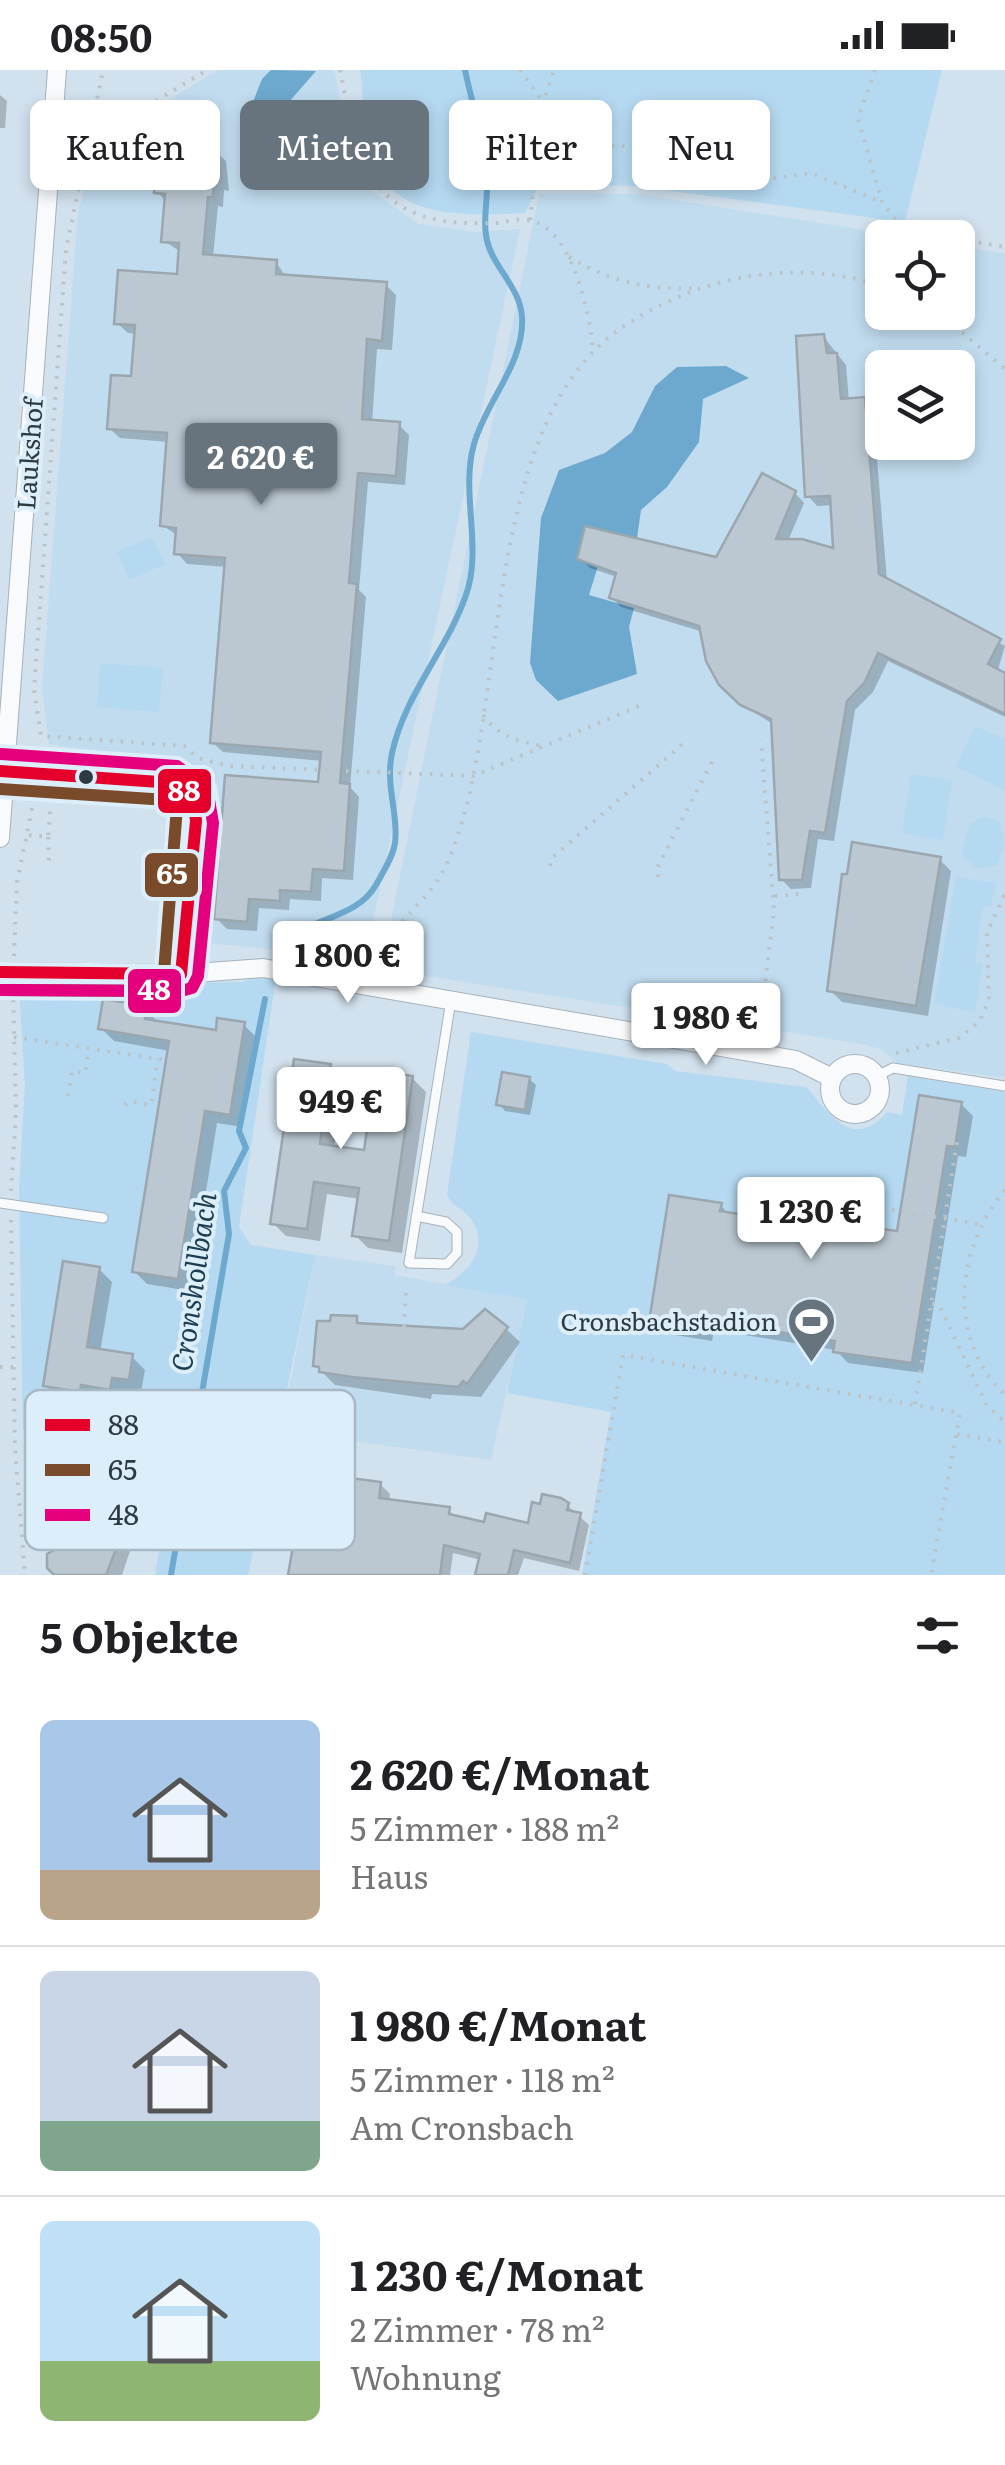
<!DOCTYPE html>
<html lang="de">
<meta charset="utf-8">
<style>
:root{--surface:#fff;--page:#f6f6f6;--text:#202124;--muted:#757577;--line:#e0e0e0;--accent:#67747e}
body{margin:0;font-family:Literata,serif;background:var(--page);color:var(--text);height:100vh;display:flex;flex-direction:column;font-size:38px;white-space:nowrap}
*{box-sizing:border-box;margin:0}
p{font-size:32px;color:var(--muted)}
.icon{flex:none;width:55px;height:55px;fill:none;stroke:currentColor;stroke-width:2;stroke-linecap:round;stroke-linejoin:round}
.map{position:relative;height:1505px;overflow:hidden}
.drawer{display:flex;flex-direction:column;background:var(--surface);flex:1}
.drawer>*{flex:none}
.banner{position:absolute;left:30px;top:30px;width:945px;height:90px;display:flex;gap:20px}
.tools{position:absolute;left:865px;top:150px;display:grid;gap:20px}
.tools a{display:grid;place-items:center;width:110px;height:110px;border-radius:15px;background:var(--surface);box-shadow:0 5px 15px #0003;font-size:50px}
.price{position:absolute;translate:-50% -85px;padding:0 22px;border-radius:10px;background:#fff;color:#222;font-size:32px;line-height:65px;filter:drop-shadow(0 2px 5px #0008)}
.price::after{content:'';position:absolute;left:50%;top:60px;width:30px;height:22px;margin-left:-15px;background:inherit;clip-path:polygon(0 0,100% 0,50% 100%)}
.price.selected{background:var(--accent);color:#fff}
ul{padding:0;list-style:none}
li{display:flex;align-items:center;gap:30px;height:250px;padding:0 40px}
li+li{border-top:2px solid var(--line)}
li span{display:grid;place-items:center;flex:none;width:280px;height:200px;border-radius:15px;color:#555}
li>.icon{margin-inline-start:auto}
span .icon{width:120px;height:120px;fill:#fffc;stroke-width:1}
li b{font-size:42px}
h2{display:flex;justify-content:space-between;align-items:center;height:120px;padding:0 40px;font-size:42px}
.tag{padding:0 35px;border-radius:15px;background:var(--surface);box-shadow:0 5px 15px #0003;font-size:35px;line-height:90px}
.tag.selected{background:var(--accent);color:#fff}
.status{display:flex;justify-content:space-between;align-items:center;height:70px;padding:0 50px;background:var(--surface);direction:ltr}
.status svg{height:28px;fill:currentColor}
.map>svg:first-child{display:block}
.built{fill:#c1dcef;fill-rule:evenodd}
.green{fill:#b5d9f1}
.water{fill:#6da8ce}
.shadow{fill:#0003}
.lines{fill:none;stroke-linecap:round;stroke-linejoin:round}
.stream{stroke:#6da8ce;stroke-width:6}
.building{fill:#bbc8d1;stroke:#9ba7af;stroke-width:2.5}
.lane-casing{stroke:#a6b2bb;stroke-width:11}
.street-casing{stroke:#a6b2bb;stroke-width:20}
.path{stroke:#bcc3c6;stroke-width:4;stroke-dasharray:2.5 8;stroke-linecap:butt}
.lane{stroke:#f8fafc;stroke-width:9}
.street{stroke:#f8fafc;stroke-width:18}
.bus-1-casing{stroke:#ddeefb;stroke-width:20}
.bus-2-casing{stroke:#ddeefb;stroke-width:20}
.bus-3-casing{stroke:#ddeefb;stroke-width:20}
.bus-1{stroke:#e4002b;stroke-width:12}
.bus-2{stroke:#7a4b2a;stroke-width:12}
.bus-3{stroke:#e5007d;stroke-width:12}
.bus-dot{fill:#2e3a42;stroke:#ddeefb;stroke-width:4}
.labels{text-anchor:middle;stroke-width:8;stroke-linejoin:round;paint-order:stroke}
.street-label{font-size:25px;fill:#2e3a42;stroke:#ddeefb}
.poi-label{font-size:25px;fill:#2e3a42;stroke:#ddeefb;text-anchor:end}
.water-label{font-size:28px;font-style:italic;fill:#1c3d52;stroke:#ddeefb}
.key{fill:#ddeefb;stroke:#a8b8c4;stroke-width:2.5}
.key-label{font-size:28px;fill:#2e3a42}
.line-badge{stroke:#ddeefb;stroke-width:4}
.badge-label{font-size:28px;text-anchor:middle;font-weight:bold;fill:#fff}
</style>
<div class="status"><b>08:50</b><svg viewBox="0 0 49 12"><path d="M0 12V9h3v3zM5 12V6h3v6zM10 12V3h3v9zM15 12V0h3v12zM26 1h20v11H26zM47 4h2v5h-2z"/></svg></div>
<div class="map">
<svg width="1005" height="1505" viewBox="0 0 1005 1505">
<rect width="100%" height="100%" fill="#d1e1ed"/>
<g class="built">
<polygon points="218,0 334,0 354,90 373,122 419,154 475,162 520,159 365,888 194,872 207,697 49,674 42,618 78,143 97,74"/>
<path d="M539,124H639L906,167L882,168V242H958V176L1005,184V1008L897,993L883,980L863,974L381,899ZM882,298H958V372H882Z"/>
<polygon points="315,1185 395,1196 395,1205 527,1229 491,1390 281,1361"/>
</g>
<g class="green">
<path d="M360,0H942L905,152L633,116L540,114L525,143C473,145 398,152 373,93C362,67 364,28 360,0Z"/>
<polygon points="343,44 350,86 312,93 304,51"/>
<polygon points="152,467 165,494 129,510 117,482"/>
<polygon points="100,593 163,598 159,642 97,637"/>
<polygon points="975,656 1005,669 1005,720 956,697"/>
<polygon points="911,704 952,710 943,770 902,763"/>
<polygon points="984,746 1000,752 1005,774 997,796 976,798 961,783 970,754"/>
<polygon points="956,807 996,813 991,836 983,836 975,892 983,894 975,943 934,933"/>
<polygon points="263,904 276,907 239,1157 251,1175 315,1185 248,1505 155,1505 175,1384 42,1371 23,1360 19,1119 25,1015 19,916 242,912"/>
<path d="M471,962L667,994L675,1001L806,1017C828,1041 852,1083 887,1042L902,1045L908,1006L1005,1022V1505H582L611,1342L507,1323L527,1229L445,1215C470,1202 491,1175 470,1148C463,1138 452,1136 447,1125Z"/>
</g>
<g class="water">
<polygon points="271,0 316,1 274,49 296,91 289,111 252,90 243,57 262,9"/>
<polygon points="726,296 749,308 703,329 699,372 667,417 641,440 637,468 585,456 577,489 598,496 589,525 634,538 629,557 637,604 558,631 536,610 530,593 541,448 559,400 605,383 632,362 655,316 677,297"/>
</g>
<g class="shadow">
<polygon points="0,25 7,31 5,58 0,58"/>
<polygon points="215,81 226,91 229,121 224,120 223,137 218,136 213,187 276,192 286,207 386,215 396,225 392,280 377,279 372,353 398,354 409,365 405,415 368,412 359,520 366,527 350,717 359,727 353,810 322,808 321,831 290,829 289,840 259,838 257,861 227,859 217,849 321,714 323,691 223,682 212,672 227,497 187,494 177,483 178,466 162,455 169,372 120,368 109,358 133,309 137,264 128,263 117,253 179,207 181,182 164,171 167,132 157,122"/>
<polygon points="823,266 846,295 849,331 864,329 873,339 887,511 1005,576 997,603 1005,608 1005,647 888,591 873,622 855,640 834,771 818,769 811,818 791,819 781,809 776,656 736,631 703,562 621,537 612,528 617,507 590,498 580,488 718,490 795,423 804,433 788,471 836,481 833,435 817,436 808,426"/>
<polygon points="939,789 951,801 928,946 842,932 830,920"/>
<polygon points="145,939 158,952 218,963 244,955 257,968 242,1057 217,1053 190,1221 147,1214 134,1201 170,981 114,971 101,958"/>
<polygon points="330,996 344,1010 334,1078 367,1083 412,1008 426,1022 402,1183 368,1178 355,1165 360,1129 327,1124 320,1171 286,1166 273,1153"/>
<polygon points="529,1009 536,1015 530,1045 505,1041 499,1034"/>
<polygon points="961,1034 973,1046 966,1087 958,1086 923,1303 848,1293 836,1280 714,1260 712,1271 663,1263 652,1251 721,1136 730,1145 848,1164 899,1164"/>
<polygon points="99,1199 112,1212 100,1282 132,1287 145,1300 141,1322 124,1319 123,1331 94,1326 93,1334 58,1328 45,1315"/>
<polygon points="356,1249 363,1256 506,1259 520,1272 481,1327 432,1324 431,1329 335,1315 315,1295"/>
<polygon points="380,1414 390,1424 389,1432 448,1440 457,1448 486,1455 530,1456 567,1435 589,1455 579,1501 524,1488 518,1505 478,1505 481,1490 453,1483 450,1505 291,1505"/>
<polygon points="126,1453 136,1463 122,1505 57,1505 78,1477"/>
</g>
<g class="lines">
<g class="stream">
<path d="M288,870C313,847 357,848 376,815C383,802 393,787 395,773C399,745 385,717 392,683C405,624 447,580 466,525C483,477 460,423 474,374C486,331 525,293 522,247C520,215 490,196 486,165C483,148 488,129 487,112C485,72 473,38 465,0"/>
<polyline points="171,1505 229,1164 224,1121 246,1078 239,1061 265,929"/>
</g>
</g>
<g class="building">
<polygon points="158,74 217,78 220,111 214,111 213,127 208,127 203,184 277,190 276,204 387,212 382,271 367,269 362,349 400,352 396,406 358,403 349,513 357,514 340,713 350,714 344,801 313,799 311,822 280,820 280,831 249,829 247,852 214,849 225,705 318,712 321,682 210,673 225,488 174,484 176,458 160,456 167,363 107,359 111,305 131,306 135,255 114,254 118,200 177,204 179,173 161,172 165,124 154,123"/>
<polygon points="824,264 827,283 837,283 841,329 865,327 879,504 1001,569 988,594 1005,603 1005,644 878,583 865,612 847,631 825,763 810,761 802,810 779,810 771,649 740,635 719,615 706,591 699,556 609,528 616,503 577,489 585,456 716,487 762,403 796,421 776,469 802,469 833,478 830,426 805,427 796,266"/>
<polygon points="852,772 941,787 916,936 827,921 842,804 847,804"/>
<polygon points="103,929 147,936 145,949 216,960 217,948 245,952 230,1045 205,1041 178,1209 132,1202 169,971 98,959"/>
<polygon points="294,989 331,994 320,1074 364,1080 376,1001 413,1006 389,1171 352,1166 359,1118 314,1112 307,1159 270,1154"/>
<polygon points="502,1002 530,1007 525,1040 496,1035"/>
<polygon points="919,1025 962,1032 955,1077 947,1076 912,1293 833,1282 835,1271 703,1250 701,1260 649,1252 669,1125 722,1133 720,1141 846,1161 847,1154 897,1161"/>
<polygon points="63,1191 100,1197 87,1277 133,1284 129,1310 112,1308 110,1320 81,1315 80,1322 43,1316"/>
<polygon points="485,1239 508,1257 467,1314 463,1311 458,1317 352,1307 319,1302 319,1297 313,1296 317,1251 330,1251 331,1245 357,1246 357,1253 463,1259"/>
<polygon points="306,1402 381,1412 379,1428 450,1437 449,1444 484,1452 486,1443 528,1453 532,1432 540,1434 542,1424 561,1428 569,1433 567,1440 581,1443 570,1493 514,1480 508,1505 475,1505 480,1484 444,1475 440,1505 288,1505"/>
<polygon points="93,1430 127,1451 106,1505 54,1505 47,1498 47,1484 72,1470 77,1473"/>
</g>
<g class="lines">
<defs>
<g id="lane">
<polyline points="52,81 81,76 143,38"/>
<polyline points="7,701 174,713 193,728 196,751 181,904"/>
<polyline points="877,1006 893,998 1005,1016"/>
<polyline points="0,1133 103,1148"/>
<polyline points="416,1146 446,1152 457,1162 457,1183 447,1194 409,1193 451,930"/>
</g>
<g id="street">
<polyline points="0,768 57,0"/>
<polyline points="0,902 181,904 263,898 796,990 832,1008"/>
<circle cx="855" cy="1019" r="25"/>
</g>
</defs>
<use href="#lane" class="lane-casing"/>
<use href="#street" class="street-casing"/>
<g class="path">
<path d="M340,0C347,31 350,69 365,97C394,150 443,155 497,153C507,152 519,148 528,150C573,157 590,245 593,281"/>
<polyline points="520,0 543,32"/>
<polyline points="875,0 858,48 882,132 904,160 903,168"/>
<polyline points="156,31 207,0"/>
<polyline points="93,49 103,0"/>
<polyline points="538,76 624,76 740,113 811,103 882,132"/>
<polyline points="85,88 66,180 34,620 41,666 184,676 198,688 229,696 473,706 639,636"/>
<polyline points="530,150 543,32 554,0"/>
<polyline points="904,160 951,168"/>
<polyline points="958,169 1005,177"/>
<path d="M569,187C611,212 647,220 697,218"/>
<polyline points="938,242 1005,299"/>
<path d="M483,645C499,667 518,671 543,676"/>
<polyline points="29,765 48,767 50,741 56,741"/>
<polyline points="48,767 49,791"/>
<polyline points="550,796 552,788 685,672"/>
<polyline points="658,807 657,798 715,686"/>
<polyline points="775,826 800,824"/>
<polyline points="14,886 17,812 35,724"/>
<path d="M379,898C386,856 421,839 441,805C451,788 457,767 463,749C502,613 492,384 594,281C618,256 651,239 683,225C746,199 818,195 882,216"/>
<polyline points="759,963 774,840 761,670"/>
<polyline points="14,967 166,990"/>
<polyline points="896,983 959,968 979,952 989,931 987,863 1005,823"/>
<polyline points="68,1026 72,1001 85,1003 89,979"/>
<polyline points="125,1035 130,1031 151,1035 158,989"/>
<polyline points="850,1115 867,1136 978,1154"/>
<path d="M1005,1120C956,1178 946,1268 1005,1325"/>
<polyline points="11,1121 16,1043 13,920"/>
<polyline points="11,1150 15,1378 25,1505"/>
<polyline points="932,1234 939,1235 987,1336 1005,1352"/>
<polyline points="404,1257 406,1221"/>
<polyline points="0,1297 14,1297"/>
<polyline points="915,1334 957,1072"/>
<polyline points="957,1364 1005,1372"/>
<polyline points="585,1505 623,1285 960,1343 931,1505"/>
</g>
<use href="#lane" class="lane"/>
<use href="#street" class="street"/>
<defs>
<g id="bus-1">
<polyline points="0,701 174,713 193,728 196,751 181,904"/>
<polyline points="0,902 181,904"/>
</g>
<g id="bus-2">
<polyline points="0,719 167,730 177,737 164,902"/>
<polyline points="0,920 181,921"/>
</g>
<polyline id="bus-3" points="0,920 181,921 192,918 198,906 213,753 207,718 177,696 1,684"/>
</defs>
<use href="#bus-1" class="bus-1-casing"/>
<use href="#bus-2" class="bus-2-casing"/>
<use href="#bus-3" class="bus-3-casing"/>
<use href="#bus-1" class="bus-1"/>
<use href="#bus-2" class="bus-2"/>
<use href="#bus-3" class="bus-3"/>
</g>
<defs>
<symbol id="stadium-pin" viewBox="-11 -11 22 30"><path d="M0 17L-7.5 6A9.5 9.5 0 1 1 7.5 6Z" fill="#67747e" stroke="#ddeefb"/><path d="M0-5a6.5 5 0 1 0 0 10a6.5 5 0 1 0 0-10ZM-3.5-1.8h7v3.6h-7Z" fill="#fff"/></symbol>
</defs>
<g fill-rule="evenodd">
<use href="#stadium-pin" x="784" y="1224" width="55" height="75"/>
</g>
<circle class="bus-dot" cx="86" cy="707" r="9"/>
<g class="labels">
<g class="street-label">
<text transform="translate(30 384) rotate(-86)" y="9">Laukshof</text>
</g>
<g class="poi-label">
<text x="777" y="1261">Cronsbachstadion</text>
</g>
<g class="water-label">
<text transform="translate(194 1212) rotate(-82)" y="10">Cronshollbach</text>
</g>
</g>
<rect x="25" y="1320" width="330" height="160" rx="15" class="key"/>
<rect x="45" y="1349" width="45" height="12" fill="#e4002b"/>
<rect x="45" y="1394" width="45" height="12" fill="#7a4b2a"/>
<rect x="45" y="1439" width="45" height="12" fill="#e5007d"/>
<g class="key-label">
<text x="108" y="1365">88</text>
<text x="108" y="1410">65</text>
<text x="108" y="1455">48</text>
</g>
<g class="line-badge">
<rect x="156" y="697" width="57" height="48" rx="10" fill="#e4002b"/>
<rect x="143" y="781" width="57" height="48" rx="10" fill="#7a4b2a"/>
<rect x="126" y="897" width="57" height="48" rx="10" fill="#e5007d"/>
</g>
<g class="badge-label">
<text x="184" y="731">88</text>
<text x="172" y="814">65</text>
<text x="154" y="930">48</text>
</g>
</svg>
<div class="tools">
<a><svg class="icon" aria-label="locate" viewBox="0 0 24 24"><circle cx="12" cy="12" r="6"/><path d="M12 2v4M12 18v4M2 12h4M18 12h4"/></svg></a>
<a><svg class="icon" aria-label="layers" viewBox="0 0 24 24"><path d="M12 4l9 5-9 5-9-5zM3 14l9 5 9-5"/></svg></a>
</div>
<b class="price selected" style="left:261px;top:438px">2 620 €</b>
<b class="price" style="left:348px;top:936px">1 800 €</b>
<b class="price" style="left:706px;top:998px">1 980 €</b>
<b class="price" style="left:341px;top:1082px">949 €</b>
<b class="price" style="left:811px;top:1192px">1 230 €</b>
<div class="banner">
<a class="tag">Kaufen</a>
<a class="tag selected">Mieten</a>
<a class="tag">Filter</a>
<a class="tag">Neu</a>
</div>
</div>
<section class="drawer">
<h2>5 Objekte<svg class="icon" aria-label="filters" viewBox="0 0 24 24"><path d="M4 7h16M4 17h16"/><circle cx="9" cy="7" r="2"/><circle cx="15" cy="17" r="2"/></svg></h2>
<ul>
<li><span style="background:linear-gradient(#a9c7e8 75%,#b9a48a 0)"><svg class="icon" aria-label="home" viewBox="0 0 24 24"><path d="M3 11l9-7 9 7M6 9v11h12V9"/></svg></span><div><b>2 620 €/Monat</b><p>5 Zimmer · 188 m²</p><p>Haus</p></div></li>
<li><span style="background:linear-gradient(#c9d6e8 75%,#7fa58c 0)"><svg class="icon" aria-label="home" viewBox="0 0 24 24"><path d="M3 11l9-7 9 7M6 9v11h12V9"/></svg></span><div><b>1 980 €/Monat</b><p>5 Zimmer · 118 m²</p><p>Am Cronsbach</p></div></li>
<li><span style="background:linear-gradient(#bfe0f5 70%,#8fb573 0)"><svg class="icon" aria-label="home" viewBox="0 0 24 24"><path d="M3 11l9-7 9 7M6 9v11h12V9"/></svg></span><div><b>1 230 €/Monat</b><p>2 Zimmer · 78 m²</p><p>Wohnung</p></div></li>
</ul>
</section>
